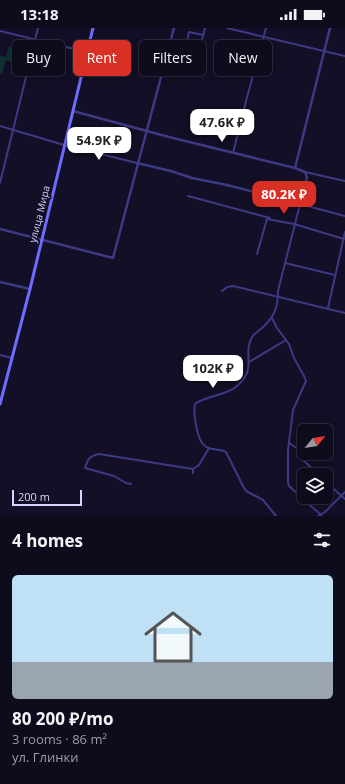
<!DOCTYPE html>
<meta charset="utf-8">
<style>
:root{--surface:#0e0b1c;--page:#1c1929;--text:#f1f3f6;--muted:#9b9ba3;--line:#2e2b3b;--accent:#d93025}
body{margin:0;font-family:"Open Sans",sans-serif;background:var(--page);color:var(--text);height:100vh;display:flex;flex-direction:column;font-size:15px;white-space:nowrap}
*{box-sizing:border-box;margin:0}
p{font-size:13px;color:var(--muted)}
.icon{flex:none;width:22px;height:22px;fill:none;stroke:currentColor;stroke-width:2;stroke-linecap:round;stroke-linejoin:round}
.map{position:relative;height:488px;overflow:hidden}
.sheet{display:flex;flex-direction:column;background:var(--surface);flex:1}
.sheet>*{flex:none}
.banner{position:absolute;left:12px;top:12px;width:321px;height:36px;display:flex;gap:8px}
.needle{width:26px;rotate:60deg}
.tools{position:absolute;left:297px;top:396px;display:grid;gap:8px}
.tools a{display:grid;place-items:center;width:36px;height:36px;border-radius:6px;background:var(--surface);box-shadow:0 2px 10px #0003,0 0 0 1px var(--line);font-size:20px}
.scale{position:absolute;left:12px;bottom:10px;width:70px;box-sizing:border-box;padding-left:4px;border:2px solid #d9d4ff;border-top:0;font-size:11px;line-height:14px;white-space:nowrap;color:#d9d4ff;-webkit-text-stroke:3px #130f26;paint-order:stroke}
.price{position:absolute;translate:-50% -34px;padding:0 9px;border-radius:8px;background:#fff;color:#222;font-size:13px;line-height:26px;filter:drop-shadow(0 1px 2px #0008)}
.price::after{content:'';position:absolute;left:50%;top:24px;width:12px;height:9px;margin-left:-6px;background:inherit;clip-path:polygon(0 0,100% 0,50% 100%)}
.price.selected{background:var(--accent);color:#fff}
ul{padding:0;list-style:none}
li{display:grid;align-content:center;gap:8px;height:212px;padding:0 12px}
li span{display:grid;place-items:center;height:124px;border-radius:6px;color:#555}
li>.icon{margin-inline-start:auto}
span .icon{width:72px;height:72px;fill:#fffc;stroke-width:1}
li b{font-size:17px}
h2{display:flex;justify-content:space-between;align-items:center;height:48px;padding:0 12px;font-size:17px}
.pill{padding:0 14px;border-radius:6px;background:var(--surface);box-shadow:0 2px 10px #0003,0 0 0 1px var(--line);font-size:14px;line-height:36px}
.pill.selected{background:var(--accent);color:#fff}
.status{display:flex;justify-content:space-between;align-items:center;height:28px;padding:0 20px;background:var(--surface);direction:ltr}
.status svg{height:11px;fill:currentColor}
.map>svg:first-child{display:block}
.green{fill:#12302f}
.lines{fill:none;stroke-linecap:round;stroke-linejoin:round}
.minor{stroke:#3d3a85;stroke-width:2}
.tertiary{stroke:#3d3a85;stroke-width:2.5}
.secondary{stroke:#6f6bff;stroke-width:3}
.labels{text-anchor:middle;stroke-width:3.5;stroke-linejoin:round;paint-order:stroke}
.street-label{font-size:10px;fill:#d9d4ff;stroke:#130f26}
</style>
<div class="status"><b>13:18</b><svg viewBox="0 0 49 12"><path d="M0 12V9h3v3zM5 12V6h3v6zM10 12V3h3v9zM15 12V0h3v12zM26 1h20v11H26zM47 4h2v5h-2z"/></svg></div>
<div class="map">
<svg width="345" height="488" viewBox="0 0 345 488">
<rect width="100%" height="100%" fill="#130f26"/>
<polygon class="green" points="9,18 16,20 13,34 6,32 2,46 0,45 0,27 6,29"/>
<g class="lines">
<g class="minor">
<polyline points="227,0 345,28"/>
<polyline points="0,3 87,24"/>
<polyline points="203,7 189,4 184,26 195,29 198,28 205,0"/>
<polyline points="0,98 64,117 137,135"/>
<polyline points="233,125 246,73 266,0"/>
<polyline points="305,144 345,153"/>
<polyline points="0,155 38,0"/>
<polyline points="188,168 270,190"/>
<polyline points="257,226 267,191 294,196 344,211"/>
<polyline points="285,235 335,247"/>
<polyline points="222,263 227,259 233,258 345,285"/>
<polyline points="328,280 345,204"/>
<polyline points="272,290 277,300 289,316 294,330 304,348 306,353 293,382 288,422 288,454 289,458 322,488"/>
<polyline points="0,327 12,330"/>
<polyline points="249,334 286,312"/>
<polyline points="289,415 307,427"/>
<polyline points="303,432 319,447"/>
<polyline points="193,445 193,441"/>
<polyline points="326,454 345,471"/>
<path d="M131,456L126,455L114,448L85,440C88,431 89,428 99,426L193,441L199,437L209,420"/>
<path d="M276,488L263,472L246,463L243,458L226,424C220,420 211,423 205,418C197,413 193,385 195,376C207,367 226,368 237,358C258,340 242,327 252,309C255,305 260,302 263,299C275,288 278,279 278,263L300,176L345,188"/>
<polyline points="318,488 325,484 345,464"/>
</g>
<g class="tertiary">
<polyline points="73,83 169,109 295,140 305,144 307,149 300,176 227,157 192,150 171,143 137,135"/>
<polyline points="295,140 330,0"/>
<polyline points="0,201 113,230 174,0"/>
<polyline points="0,254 30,261"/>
</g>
<polyline class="secondary" points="0,376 30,261 93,0"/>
</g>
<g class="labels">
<g class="street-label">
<text transform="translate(39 186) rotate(-76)" y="4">улица Мира</text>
</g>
</g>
</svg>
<div class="tools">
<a><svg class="needle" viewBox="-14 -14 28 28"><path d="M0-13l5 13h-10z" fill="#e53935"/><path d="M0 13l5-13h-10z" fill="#9b9ba3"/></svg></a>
<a><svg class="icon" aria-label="layers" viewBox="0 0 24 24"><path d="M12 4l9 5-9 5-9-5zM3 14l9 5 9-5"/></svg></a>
</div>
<div class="scale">200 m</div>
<b class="price" style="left:222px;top:115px">47.6K ₽</b>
<b class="price" style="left:99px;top:133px">54.9K ₽</b>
<b class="price selected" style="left:284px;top:187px">80.2K ₽</b>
<b class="price" style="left:213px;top:361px">102K ₽</b>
<div class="banner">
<a class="pill">Buy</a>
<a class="pill selected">Rent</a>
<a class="pill">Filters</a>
<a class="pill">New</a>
</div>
</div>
<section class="sheet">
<h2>4 homes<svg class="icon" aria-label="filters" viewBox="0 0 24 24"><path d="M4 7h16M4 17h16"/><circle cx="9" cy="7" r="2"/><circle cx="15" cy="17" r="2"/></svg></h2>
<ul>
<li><span style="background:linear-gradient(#bfe0f5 70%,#9aa5b1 0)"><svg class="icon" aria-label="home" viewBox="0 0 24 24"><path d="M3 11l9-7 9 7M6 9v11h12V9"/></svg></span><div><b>80 200 ₽/mo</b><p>3 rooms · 86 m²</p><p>ул. Глинки</p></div></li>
</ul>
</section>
